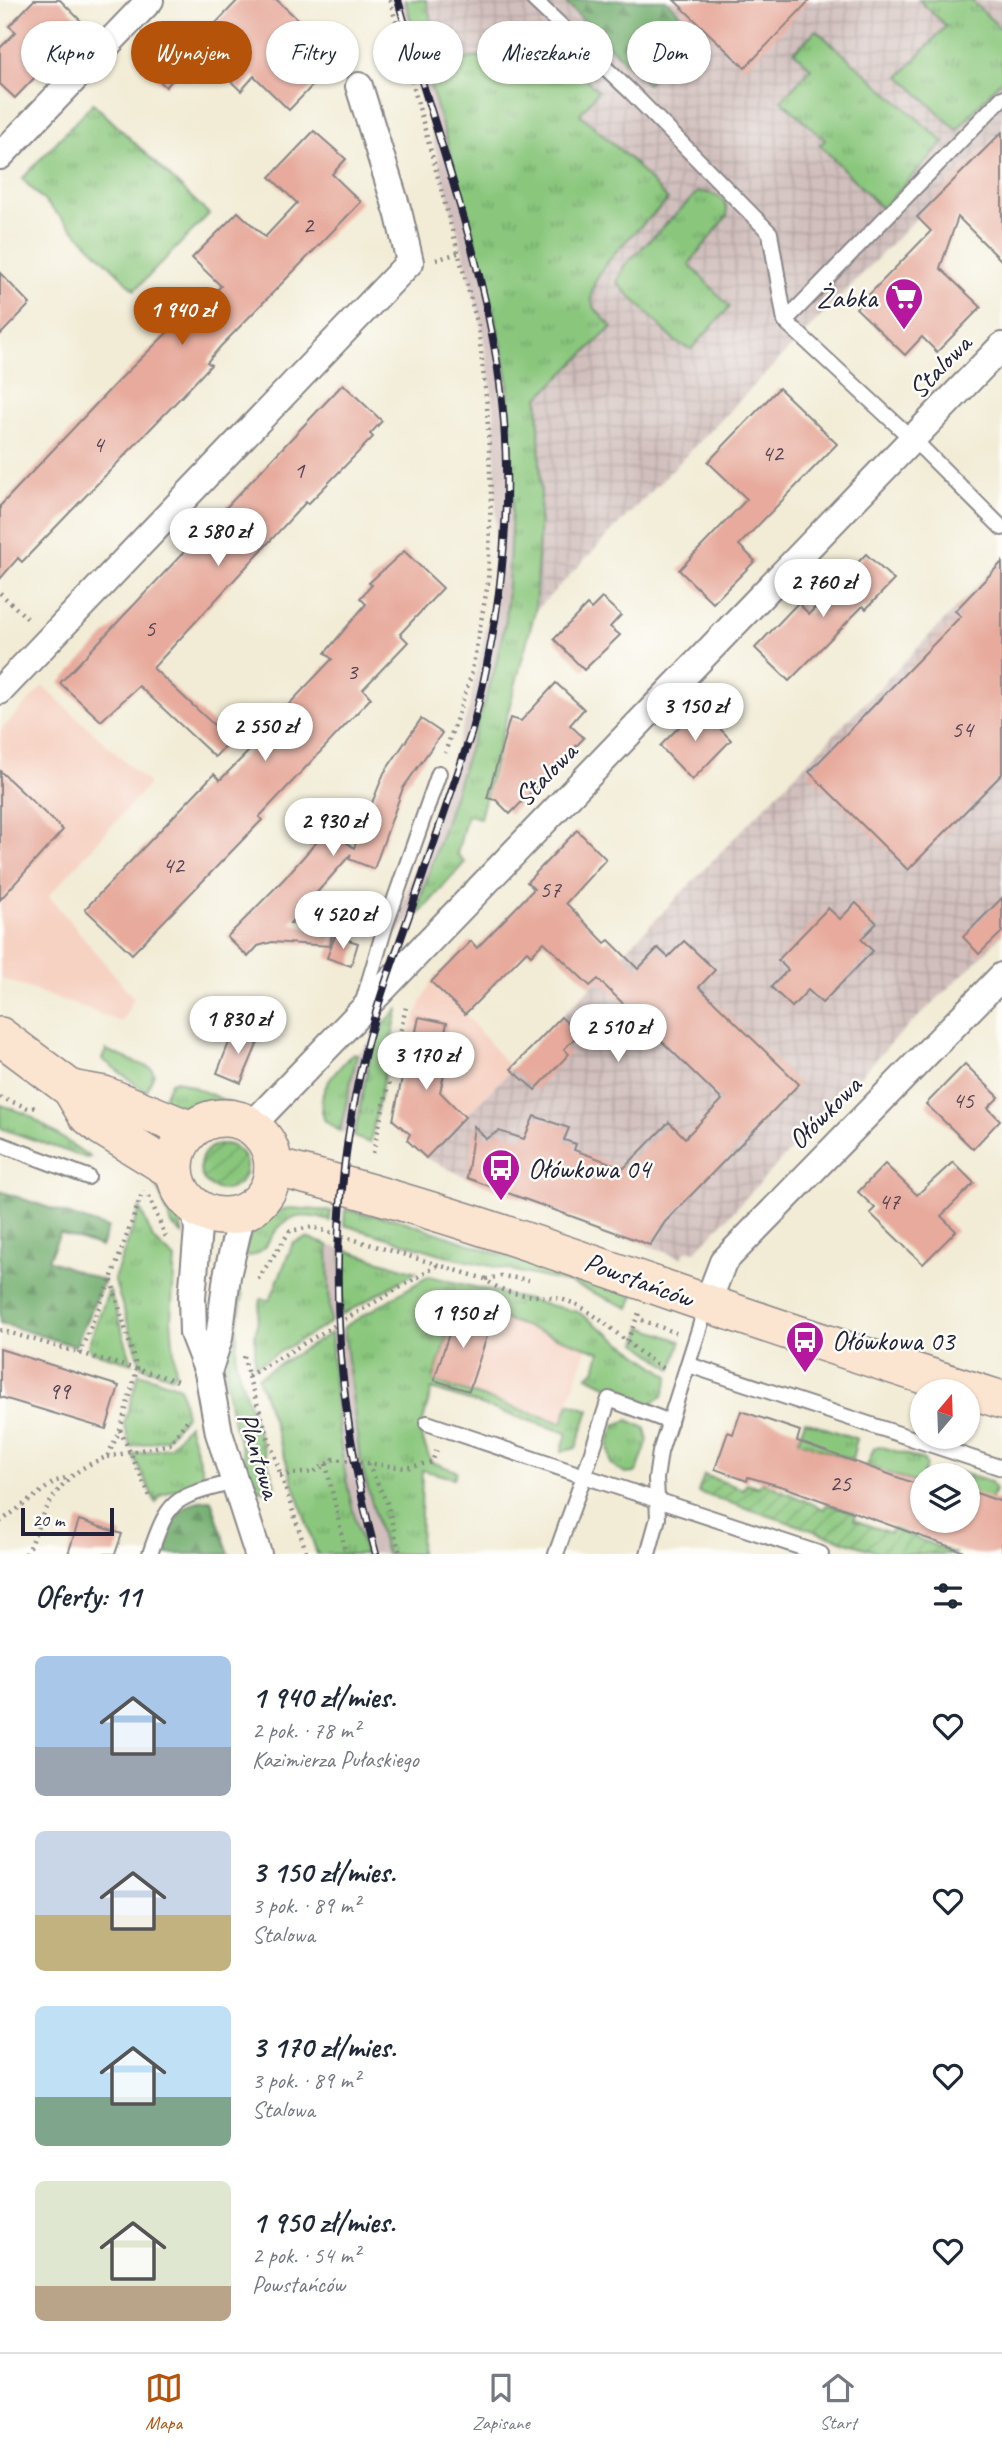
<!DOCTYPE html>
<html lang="pl">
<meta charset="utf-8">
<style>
:root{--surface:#fff;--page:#f6f6f7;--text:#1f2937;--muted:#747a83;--line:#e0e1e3;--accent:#b45309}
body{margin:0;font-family:Caveat,sans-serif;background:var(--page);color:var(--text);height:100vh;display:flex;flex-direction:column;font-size:26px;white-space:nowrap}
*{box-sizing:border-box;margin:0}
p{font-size:23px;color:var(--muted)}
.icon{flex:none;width:38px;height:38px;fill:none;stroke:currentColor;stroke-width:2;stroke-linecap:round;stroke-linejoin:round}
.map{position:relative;height:1554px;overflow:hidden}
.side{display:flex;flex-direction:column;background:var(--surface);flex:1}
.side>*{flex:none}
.hud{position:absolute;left:21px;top:21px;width:961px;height:63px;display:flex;gap:14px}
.needle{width:46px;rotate:19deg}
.controls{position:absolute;left:910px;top:1379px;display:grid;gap:14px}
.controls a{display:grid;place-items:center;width:70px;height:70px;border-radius:50%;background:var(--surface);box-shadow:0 2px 5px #0004;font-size:35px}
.scale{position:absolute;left:21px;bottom:18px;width:93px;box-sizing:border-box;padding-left:7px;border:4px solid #22223b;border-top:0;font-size:19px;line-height:24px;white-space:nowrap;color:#22223b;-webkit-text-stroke:5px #fdfcf7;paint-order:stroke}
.price{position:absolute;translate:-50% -60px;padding:0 16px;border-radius:24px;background:#fff;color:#222;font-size:23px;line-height:46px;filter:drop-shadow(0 2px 4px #0008)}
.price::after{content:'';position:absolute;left:50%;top:42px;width:21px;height:16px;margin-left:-10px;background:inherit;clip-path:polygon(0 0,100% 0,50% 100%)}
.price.on{background:var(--accent);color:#fff}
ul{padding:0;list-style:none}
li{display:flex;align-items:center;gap:21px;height:175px;padding:0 35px}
li span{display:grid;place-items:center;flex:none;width:196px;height:140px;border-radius:10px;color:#555}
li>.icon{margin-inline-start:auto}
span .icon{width:84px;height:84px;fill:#fffc;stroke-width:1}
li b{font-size:30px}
h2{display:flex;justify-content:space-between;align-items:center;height:84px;padding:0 35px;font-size:30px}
.chip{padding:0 24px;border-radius:32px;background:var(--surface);box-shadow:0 2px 5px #0004;font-size:24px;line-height:63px}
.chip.on{background:var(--accent);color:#fff}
.tab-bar{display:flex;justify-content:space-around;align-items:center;height:98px;border-top:2px solid var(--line);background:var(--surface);font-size:19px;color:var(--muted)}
.tab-bar a{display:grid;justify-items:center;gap:4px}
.tab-bar .on{color:var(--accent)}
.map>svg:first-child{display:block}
.built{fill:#f6d2c3}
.industrial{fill:url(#industrial-grid)}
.railway{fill:#d1bfbd}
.grass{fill:url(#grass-tufts);stroke:#56745c;stroke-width:2}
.forest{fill:url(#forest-firs);stroke:#486754;stroke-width:2}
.garden{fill:url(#garden-furrows);stroke:#56745c;stroke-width:2}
.building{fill:#e7aa9c}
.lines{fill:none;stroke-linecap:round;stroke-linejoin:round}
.lane-casing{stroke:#8a8788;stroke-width:18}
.street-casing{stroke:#8a8788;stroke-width:30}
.secondary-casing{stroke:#8a8788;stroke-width:40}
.path{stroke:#8a8788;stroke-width:4.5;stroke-dasharray:2 5;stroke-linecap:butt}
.lane{stroke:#fff;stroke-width:14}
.street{stroke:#fff;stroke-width:26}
.secondary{stroke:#fce5d0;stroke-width:37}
.rail-casing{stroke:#22223b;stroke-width:8}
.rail{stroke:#fdfcf7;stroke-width:5;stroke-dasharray:16;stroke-linecap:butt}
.labels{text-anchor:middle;stroke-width:5;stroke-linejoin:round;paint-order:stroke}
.number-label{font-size:24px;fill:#534453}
.poi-label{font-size:28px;fill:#22223b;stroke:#fdfcf7;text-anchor:start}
.street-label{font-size:28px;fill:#22223b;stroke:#fdfcf7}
</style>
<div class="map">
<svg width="1002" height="1554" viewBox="0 0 1002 1554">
<defs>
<pattern id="industrial-grid" width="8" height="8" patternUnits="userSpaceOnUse" patternTransform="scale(1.75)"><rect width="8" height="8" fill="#d1bfbd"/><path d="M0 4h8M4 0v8" fill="none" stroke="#b3a4a3"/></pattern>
<pattern id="grass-tufts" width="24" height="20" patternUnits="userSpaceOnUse" patternTransform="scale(1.75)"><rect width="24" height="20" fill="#8ac77d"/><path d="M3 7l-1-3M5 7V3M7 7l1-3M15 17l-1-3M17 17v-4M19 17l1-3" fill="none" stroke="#70a168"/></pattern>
<pattern id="forest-firs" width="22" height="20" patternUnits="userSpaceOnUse" patternTransform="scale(1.75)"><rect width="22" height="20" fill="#6fac6c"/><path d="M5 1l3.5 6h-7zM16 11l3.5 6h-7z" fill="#5b8c5a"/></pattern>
<pattern id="garden-furrows" width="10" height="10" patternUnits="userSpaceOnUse" patternTransform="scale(1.75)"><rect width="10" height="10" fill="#8ac77d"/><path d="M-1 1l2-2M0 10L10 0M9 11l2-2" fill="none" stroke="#70a168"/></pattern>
</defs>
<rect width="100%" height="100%" fill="#fdfcf7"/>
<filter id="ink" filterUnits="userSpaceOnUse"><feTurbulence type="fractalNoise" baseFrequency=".0143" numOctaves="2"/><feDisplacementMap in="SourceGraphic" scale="14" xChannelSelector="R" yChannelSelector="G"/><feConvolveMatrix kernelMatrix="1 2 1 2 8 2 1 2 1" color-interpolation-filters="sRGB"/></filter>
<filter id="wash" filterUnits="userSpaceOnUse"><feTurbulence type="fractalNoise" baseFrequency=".00686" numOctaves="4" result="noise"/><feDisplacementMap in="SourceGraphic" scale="28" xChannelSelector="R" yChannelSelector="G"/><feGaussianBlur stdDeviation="1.57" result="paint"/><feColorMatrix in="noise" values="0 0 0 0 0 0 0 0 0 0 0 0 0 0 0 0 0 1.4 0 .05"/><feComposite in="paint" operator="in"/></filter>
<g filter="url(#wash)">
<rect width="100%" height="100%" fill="#f2ecd6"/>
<g class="built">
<polygon points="43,686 149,784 49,896 134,998 122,1022 0,978 0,731"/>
<polygon points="431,982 466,1015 511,1069 426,1158 390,1127 412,1023"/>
<polygon points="457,1309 492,1321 494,1316 587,1347 562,1422 434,1380"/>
</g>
<g class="industrial">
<polygon points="426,0 1002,0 1002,130 535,611 541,495 538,366 442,64"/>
<polygon points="1002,560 1002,934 983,955 894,1040 696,1251 685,1251 682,1258 472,1180 426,1158"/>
</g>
<g class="railway">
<polygon points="396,0 405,0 490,292 508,382 513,492 506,619 494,672 416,913 391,939 469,708 490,607 496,524 494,407 480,317"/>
<polygon points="374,1038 354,1137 340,1131 357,1054"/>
<polygon points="328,1245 342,1249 342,1315 330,1323"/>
<polygon points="344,1327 360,1460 386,1554 365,1554 352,1506 337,1430 331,1333"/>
</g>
<g class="grass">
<path d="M405,0H426L442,64L482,56L514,58L538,33L598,91L580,114L633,162L668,200C648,221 585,271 592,302C594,311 606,320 612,327L538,398L541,495L535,611L480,818L467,815L457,854L465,862L419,914L416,913L494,672L506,619L513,492L508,382L502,345L468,213Z"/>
<polygon points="919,0 971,0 1002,30 1002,79 957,130 900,76 946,26"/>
<polygon points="816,30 944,142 882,209 820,145 825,140 781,100 811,68 794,52"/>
<polygon points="93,103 209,214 135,290 22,179"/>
<path d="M698,192C713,192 729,198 727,216L689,264L730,307L691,349L677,343L617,283L624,266Z"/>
<polygon points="398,1009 370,1143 354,1137 374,1038 378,1039 383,1024"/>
<polygon points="106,1050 152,1069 154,1074 146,1092 102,1059"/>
<path d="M353,1053L357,1054L340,1131L325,1121C313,1092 334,1073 353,1053Z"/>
<polygon points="177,1080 231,1103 183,1111 160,1106 171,1082"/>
<polygon points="1,1105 27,1114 90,1157 86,1158 0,1128"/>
<polygon points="156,1178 177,1213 183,1235 172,1225 154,1179"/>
<polygon points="140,1208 153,1239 175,1259 171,1319 176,1374 172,1377 141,1366 114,1279"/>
<path d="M290,1208L331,1211L330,1221C263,1200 279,1260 243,1256C249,1231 264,1212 290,1208Z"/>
<polygon points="345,1210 400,1220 522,1262 634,1295 629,1308 570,1283 458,1259 344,1225"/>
<polygon points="307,1238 328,1245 330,1323 255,1366 255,1336 261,1299 270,1300 293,1243"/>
<polygon points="342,1249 416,1272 342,1315"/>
<polygon points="429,1276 578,1312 669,1376 663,1396 648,1405 587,1376 595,1370 600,1352 495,1316 492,1320 456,1308 433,1381 562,1423 569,1403 589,1410 576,1448 561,1452 567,1433 432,1389 420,1432 431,1462 457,1471 454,1478 422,1470 420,1554 386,1554 360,1460 344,1327"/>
<polygon points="238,1288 243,1295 237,1325 236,1364 276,1488 266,1491 253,1487 232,1417 226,1383 227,1342"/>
<polygon points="109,1290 110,1291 132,1363 90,1351 88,1345"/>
<polygon points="642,1327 681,1341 672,1369 637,1343"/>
<path d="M331,1333C334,1408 342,1482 365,1554H317L258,1377Z"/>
<polygon points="139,1373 180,1387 186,1415 166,1439 131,1447 124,1424"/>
<polygon points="628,1420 645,1428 648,1440 638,1469 635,1473 625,1474 611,1464 608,1444 615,1425"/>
<polygon points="805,1421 857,1439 852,1460 798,1441"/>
<polygon points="188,1424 205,1479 161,1495 156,1503 133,1455 170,1447"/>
<polygon points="879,1446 924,1460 926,1466 919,1484 867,1466 874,1448"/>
<polygon points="949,1469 991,1482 995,1490 988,1508 968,1501 968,1475 940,1475 942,1471"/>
</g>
<g class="forest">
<polygon points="563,0 666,0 698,31 647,84"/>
<polygon points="0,1191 108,1228 101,1247 60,1233 48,1260 104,1281 75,1346 0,1323"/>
<path d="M211,1500L229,1554H161C170,1528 177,1499 211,1500Z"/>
</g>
<g class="garden">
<circle cx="223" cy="1167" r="23"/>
<polygon points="704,1475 743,1489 747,1483 758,1487 762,1482 824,1509 827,1504 855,1514 854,1520 890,1533 892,1528 956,1554 883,1554 698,1492"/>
</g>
<g id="blocks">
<g class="building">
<polygon points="34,0 60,0 85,25 15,98 0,84 0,48 16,32 9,26"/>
<polygon points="238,0 277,0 306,27 318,80 289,110 254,76 241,91 199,51 166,87 136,59 170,24 198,50 194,46"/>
<polygon points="674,0 810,0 745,68"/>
<polygon points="314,131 346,159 332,174 361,202 221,346 207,362 211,365 184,394 22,562 18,558 0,579 0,506 117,382 173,327 177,331 221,286 192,258 238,212 265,237 297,203 270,177"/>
<polygon points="1002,132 1002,261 958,217 940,268 981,307 937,352 922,337 905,355 856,308 931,231 917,217"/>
<polygon points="0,273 30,304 0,335"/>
<polygon points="343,384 382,421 370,434 373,437 308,504 306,502 153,668 230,740 215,757 139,686 101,721 60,683"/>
<polygon points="779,388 837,444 739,545 755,561 713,603 679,570 747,499 708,462"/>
<polygon points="404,551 443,588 400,634 408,642 363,689 371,698 259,817 262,820 132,954 85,909 214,774 220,780 255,745 253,742 332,659 325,653 366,604 360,598 372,585 369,583"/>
<polygon points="866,554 894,580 866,609 863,606 789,681 755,648 798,603 809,614"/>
<polygon points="1002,562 1002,774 908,870 809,772 961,616 955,611"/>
<polygon points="602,598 621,615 610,627 620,635 584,670 554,639 587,605 591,609"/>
<polygon points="556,683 584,709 570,725 584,738 510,814 496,800 487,798 510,718 521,721"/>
<polygon points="699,707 731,740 692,780 660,746"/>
<polygon points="421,719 442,733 403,788 374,869 349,859 351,854 290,923 332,935 330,946 272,942 258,946 248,957 227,937 283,880 328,829 354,848 384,773"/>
<polygon points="0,771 63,830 0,900"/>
<polygon points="577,830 606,859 566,903 605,943 609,940 638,969 658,948 668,957 684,941 715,970 699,987 799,1084 665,1222 650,1245 467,1178 474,1126 486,1139 499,1131 524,1139 534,1116 569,1128 564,1140 576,1144 574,1150 624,1168 669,1122 685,1138 722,1100 598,979 590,986 544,942 531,955 527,951 465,1014 431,982 471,941 477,948 534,889 527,882"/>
<polygon points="1002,898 1002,932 979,954 963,937"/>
<polygon points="856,903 877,923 861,939 873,951 822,1003 808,990 792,1007 771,987 788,970 778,960 828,908 840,919"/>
<polygon points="335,936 358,943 351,966 327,958"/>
<polygon points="419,1017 447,1023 437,1068 445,1070 440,1092 465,1117 426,1158 407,1140 410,1134 393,1120 406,1059 410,1060"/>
<polygon points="561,1017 579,1034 564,1049 569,1054 535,1090 511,1069"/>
<polygon points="234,1030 259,1040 241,1083 217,1073"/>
<polygon points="965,1064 999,1097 988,1108 1000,1120 973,1149 926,1104"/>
<polygon points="953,1162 974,1183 941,1216 956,1231 923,1264 870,1213 875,1208 858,1192 885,1164 917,1195"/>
<polygon points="457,1309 492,1321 469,1391 434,1380"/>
<polygon points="0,1349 119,1386 106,1429 0,1397"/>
<polygon points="741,1411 800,1431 797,1441 919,1485 922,1477 922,1521 968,1521 968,1490 1002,1502 1002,1554 970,1554 787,1488 748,1477 747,1481 715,1469 728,1432 733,1434"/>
<polygon points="79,1520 122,1534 115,1554 68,1554"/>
</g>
</g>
</g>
<g filter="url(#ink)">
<use href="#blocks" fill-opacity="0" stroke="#8a8788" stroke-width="2"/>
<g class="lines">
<defs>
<g id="lane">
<polyline points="534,0 631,92 770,233 785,321"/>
<polyline points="1002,98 785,321 924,450 1002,528"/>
<polyline points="362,1005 385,927 439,773"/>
<polyline points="0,1144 88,1177"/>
<polyline points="689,1365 1002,1468"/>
<polyline points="427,1423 584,1476 609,1399 670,1422"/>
<path d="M150,1554C170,1495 175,1498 234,1482"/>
<polyline points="556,1554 584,1476 821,1554"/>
<polyline points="648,1554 658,1518 656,1479 660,1452 707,1304"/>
</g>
<g id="street">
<polyline points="0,156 150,0"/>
<polyline points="0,691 410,262 399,215 359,86"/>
<polyline points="251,1126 1002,346"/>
<polyline points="194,1206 198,1229 192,1297 193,1333 208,1372 219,1433 258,1554"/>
<polyline points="707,1304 723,1262 1002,976"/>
<polyline points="208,1372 219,1338 227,1276 242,1212"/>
</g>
<g id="secondary">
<polyline points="0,1036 71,1089 86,1114 102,1127 175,1172"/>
<polyline points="71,1089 104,1095 191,1130"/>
<circle cx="224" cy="1167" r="49"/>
<path d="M273,1167C422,1203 564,1254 709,1304C806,1338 904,1369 1002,1400"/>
</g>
</defs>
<use href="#lane" class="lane-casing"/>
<use href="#street" class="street-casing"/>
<use href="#secondary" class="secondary-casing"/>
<g class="path">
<polyline points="390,0 478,326 487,405 491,496 488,583 471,676 445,753"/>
<polyline points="436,260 458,253"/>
<polyline points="0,593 30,621"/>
<polyline points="0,1097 28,1108 37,1107"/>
<polyline points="373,1153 406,1007"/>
<polyline points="149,1196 167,1240"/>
<path d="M258,1279L290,1231L312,1227L485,1279C515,1304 544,1289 577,1305C608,1321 633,1351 664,1369"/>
<polyline points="486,1279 501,1276 529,1280"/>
<polyline points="642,1320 676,1333"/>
<polyline points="0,1330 181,1382"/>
<polyline points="627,1341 639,1313"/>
<polyline points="79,1354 111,1279 143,1191"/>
<polyline points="244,1356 248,1376 307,1554"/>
<polyline points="248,1376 437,1266"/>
<polyline points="120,1430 151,1499"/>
<polyline points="107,1457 170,1444 188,1419"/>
<polyline points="326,1464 346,1554"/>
<polyline points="368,1464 387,1503 400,1554"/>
<polyline points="280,1475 314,1472 334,1459 406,1468 432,1462 437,1449"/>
<polyline points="0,1522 54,1482 68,1477"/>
<path d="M26,1554C46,1509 56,1474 107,1457L120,1430L137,1369L111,1279"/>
</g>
<use href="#lane" class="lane"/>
<use href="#street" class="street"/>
<use href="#secondary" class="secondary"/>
<defs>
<path id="rail" d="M376,1554C331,1389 324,1223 364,1056C376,1006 394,958 411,910C431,852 451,793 471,734C503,611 517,489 497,362C477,239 431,120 398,0"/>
</defs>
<use href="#rail" class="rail-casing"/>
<use href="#rail" class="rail"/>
</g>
</g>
<defs>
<symbol id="supermarket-pin" viewBox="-11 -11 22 30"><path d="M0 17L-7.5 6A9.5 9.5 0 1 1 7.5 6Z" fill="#b5179e" stroke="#fdfcf7"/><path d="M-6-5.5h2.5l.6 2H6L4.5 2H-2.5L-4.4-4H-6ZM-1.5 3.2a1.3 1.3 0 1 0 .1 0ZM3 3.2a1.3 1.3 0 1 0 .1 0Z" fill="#fff"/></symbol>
<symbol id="bus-pin" viewBox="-11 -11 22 30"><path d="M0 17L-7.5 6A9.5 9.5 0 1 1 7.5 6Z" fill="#b5179e" stroke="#fdfcf7"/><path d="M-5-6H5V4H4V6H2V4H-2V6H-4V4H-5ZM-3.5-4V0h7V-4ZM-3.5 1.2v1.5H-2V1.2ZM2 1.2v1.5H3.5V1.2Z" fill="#fff"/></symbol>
</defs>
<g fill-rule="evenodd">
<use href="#supermarket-pin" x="882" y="275" width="44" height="60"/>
<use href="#bus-pin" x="479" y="1146" width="44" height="60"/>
<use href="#bus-pin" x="783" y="1318" width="44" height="60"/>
</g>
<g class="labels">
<g class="number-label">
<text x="308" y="233">2</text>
<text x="98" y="452">4</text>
<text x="772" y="461">42</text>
<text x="299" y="478">1</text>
<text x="150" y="636">5</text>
<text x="352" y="679">3</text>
<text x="962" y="737">54</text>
<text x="173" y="873">42</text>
<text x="550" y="897">57</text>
<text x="963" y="1108">45</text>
<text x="889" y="1209">47</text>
<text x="59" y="1399">99</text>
<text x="840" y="1491">25</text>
</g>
<g class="poi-label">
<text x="877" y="307" text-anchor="end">Żabka</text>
<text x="528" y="1178">Ołówkowa 04</text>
<text x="832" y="1350">Ołówkowa 03</text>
</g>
<g class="street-label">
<text transform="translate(939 366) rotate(-46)" y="10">Stalowa</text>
<text transform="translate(545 774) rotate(-46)" y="10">Stalowa</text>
<text transform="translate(824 1112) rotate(-45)" y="10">Ołówkowa</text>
<text transform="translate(639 1279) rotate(20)" y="10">Powstańców</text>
<text transform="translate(260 1455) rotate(73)" y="10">Plantowa</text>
</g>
</g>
</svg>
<div class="controls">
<a><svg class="needle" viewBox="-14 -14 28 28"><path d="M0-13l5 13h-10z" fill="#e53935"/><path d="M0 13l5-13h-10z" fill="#747a83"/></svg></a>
<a><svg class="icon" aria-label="layers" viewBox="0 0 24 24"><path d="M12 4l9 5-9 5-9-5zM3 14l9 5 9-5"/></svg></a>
</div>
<div class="scale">20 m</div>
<b class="price on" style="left:182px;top:347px">1 940 zł</b>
<b class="price" style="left:218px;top:568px">2 580 zł</b>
<b class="price" style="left:823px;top:619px">2 760 zł</b>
<b class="price" style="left:695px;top:743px">3 150 zł</b>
<b class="price" style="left:265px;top:763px">2 550 zł</b>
<b class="price" style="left:333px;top:858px">2 930 zł</b>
<b class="price" style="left:343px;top:951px">4 520 zł</b>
<b class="price" style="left:238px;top:1056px">1 830 zł</b>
<b class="price" style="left:618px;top:1064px">2 510 zł</b>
<b class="price" style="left:426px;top:1092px">3 170 zł</b>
<b class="price" style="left:463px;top:1350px">1 950 zł</b>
<div class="hud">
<a class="chip">Kupno</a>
<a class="chip on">Wynajem</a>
<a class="chip">Filtry</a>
<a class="chip">Nowe</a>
<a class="chip">Mieszkanie</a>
<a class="chip">Dom</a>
</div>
</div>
<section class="side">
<h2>Oferty: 11<svg class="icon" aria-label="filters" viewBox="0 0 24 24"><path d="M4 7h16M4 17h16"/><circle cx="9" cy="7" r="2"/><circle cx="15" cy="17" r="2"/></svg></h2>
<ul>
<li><span style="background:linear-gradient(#a9c7e8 65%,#9aa5b1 0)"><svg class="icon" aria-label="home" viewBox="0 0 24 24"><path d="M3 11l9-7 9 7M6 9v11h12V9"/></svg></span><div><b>1 940 zł/mies.</b><p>2 pok. · 78 m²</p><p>Kazimierza Pułaskiego</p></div><svg class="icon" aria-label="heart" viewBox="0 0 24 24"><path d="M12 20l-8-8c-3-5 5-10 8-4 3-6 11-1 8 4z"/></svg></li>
<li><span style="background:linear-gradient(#c9d6e8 60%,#c2b280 0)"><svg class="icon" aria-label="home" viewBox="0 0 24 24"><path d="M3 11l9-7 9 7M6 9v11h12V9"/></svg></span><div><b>3 150 zł/mies.</b><p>3 pok. · 89 m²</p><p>Stalowa</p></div><svg class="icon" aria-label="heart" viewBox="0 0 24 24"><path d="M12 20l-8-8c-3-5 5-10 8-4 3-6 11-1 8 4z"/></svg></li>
<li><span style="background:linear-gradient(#bfe0f5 65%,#7fa58c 0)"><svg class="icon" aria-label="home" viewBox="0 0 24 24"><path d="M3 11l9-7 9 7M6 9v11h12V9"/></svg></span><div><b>3 170 zł/mies.</b><p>3 pok. · 89 m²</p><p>Stalowa</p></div><svg class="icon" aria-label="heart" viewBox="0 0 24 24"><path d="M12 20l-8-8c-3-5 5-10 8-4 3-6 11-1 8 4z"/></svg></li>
<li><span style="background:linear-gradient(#dfe7d0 75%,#b9a48a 0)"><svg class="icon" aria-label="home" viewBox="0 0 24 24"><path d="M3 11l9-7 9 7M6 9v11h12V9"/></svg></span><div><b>1 950 zł/mies.</b><p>2 pok. · 54 m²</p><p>Powstańców</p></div><svg class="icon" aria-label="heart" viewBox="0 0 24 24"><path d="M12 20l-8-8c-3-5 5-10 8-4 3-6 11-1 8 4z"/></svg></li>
</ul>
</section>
<nav class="tab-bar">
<a class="on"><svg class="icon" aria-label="map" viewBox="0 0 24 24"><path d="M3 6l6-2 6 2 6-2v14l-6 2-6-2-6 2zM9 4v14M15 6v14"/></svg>Mapa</a>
<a><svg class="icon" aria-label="saved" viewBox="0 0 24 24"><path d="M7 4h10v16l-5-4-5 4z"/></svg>Zapisane</a>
<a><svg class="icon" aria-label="home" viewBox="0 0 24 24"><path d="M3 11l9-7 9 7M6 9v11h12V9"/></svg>Start</a>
</nav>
